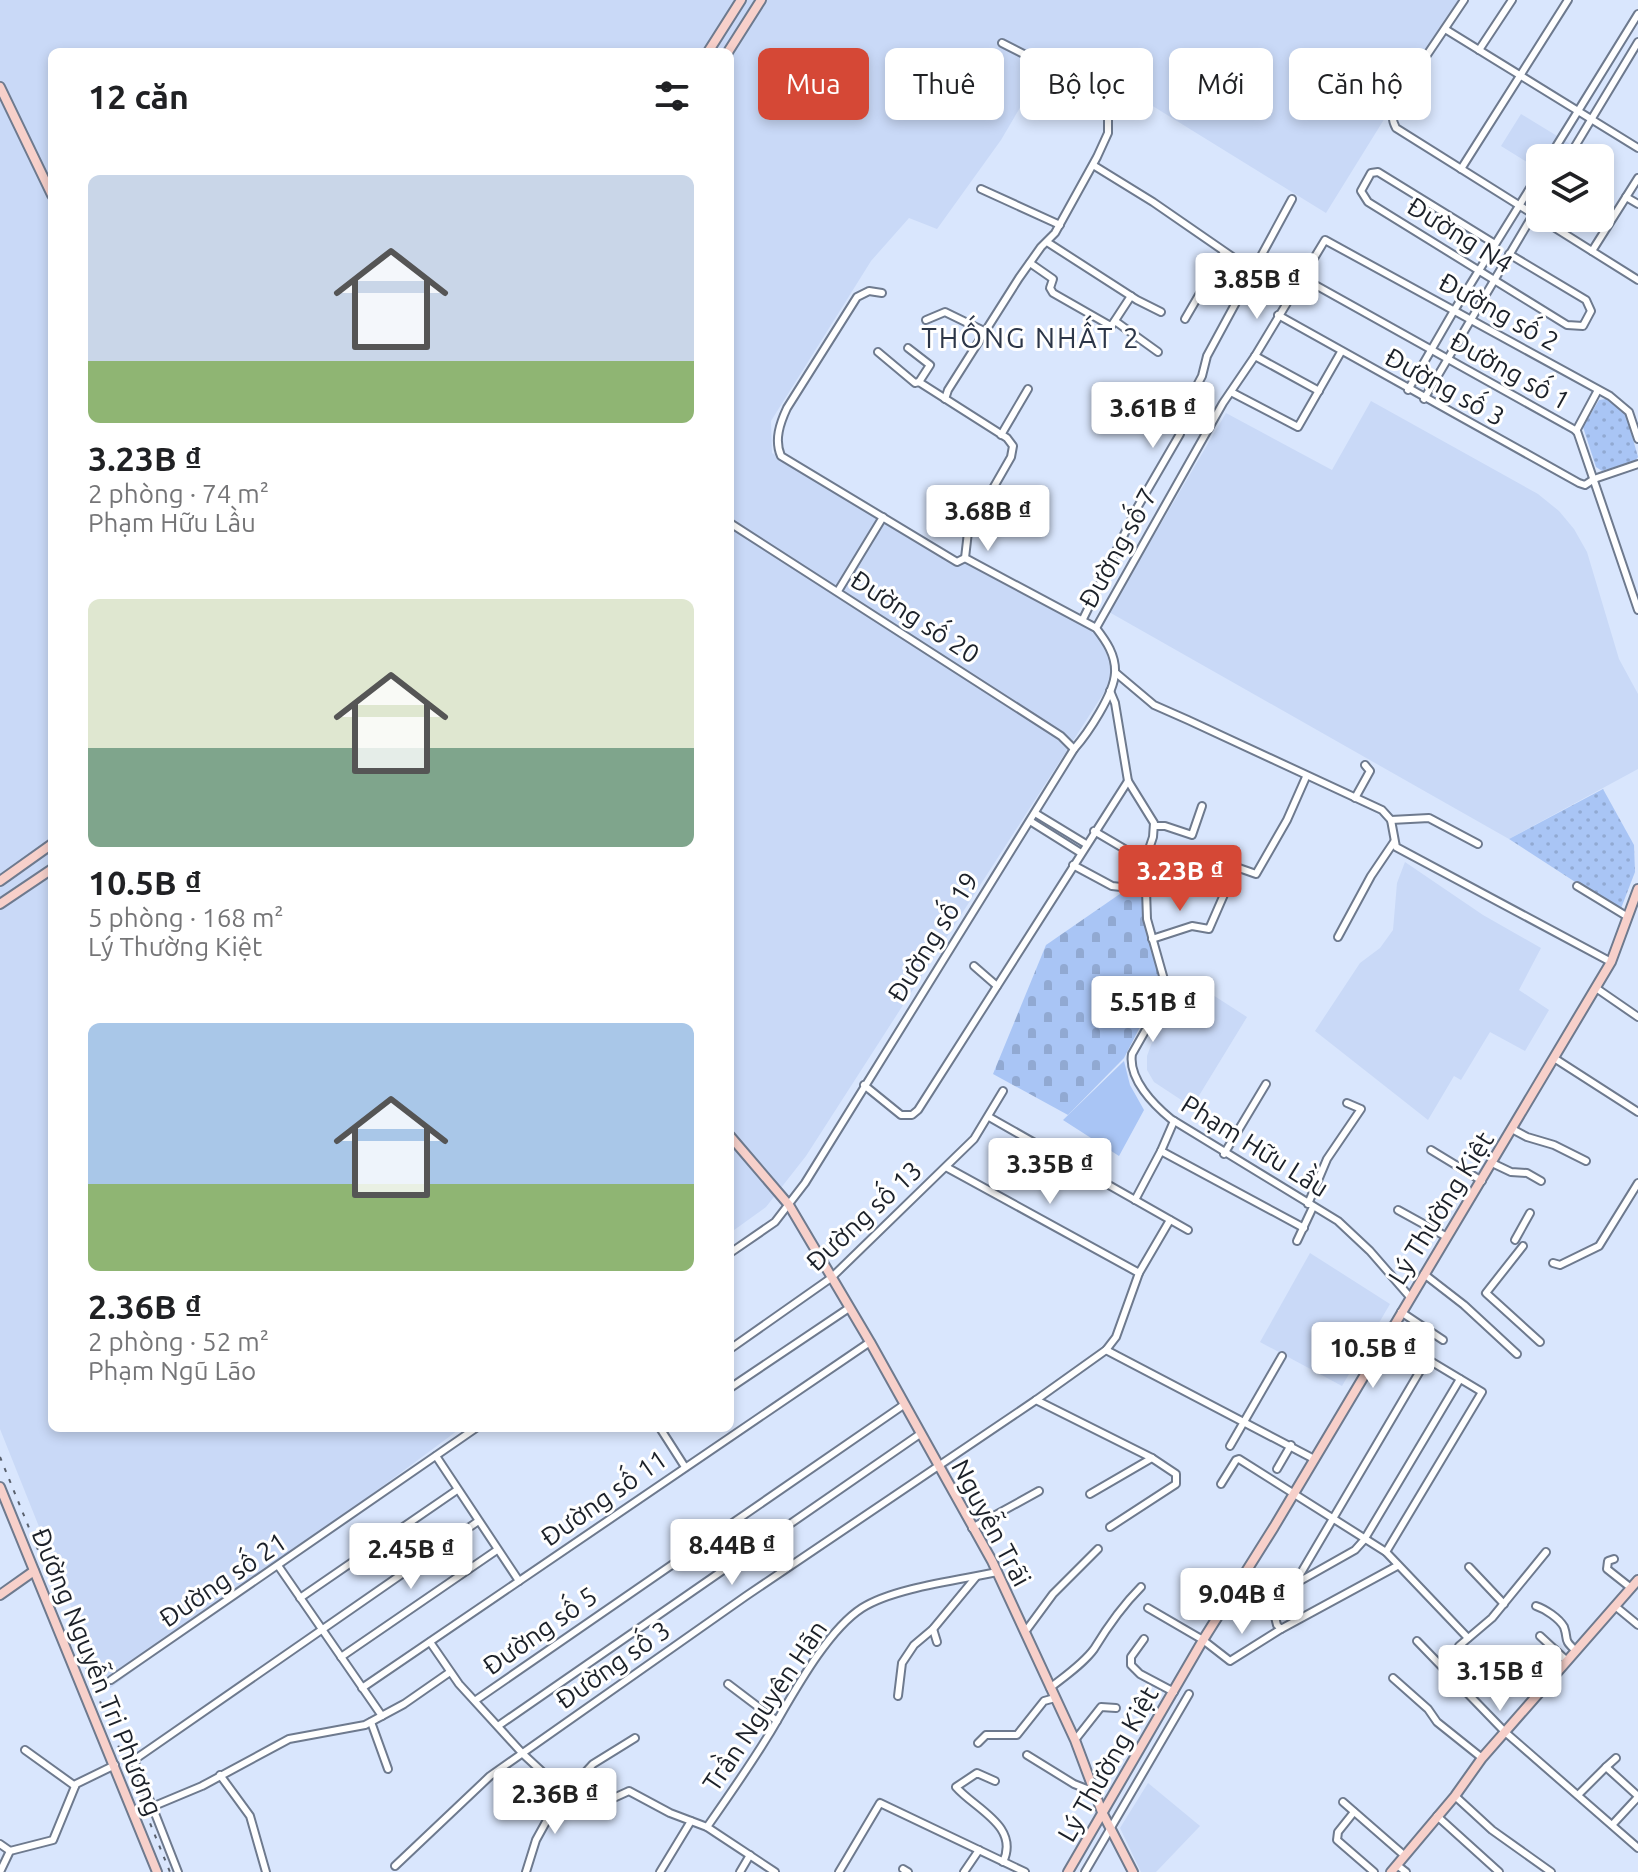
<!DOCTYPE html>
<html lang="vi">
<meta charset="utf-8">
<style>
:root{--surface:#fff;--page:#f2f2f2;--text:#202124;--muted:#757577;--accent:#d54836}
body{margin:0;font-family:Ubuntu,sans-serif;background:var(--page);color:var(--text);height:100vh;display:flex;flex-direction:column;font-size:30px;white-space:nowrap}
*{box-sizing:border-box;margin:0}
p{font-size:26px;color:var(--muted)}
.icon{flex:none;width:44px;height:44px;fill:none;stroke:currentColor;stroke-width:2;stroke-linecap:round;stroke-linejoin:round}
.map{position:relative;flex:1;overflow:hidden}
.sheet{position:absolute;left:48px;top:48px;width:686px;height:1384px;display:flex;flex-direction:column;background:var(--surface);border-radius:12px;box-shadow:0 4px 12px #0003}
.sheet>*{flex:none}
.banner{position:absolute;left:758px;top:48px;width:760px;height:72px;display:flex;gap:16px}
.buttons{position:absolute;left:1526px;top:144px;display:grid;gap:16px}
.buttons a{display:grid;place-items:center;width:88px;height:88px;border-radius:12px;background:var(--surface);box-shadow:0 4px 12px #0003;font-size:40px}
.price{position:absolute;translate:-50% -68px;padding:0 18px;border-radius:8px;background:#fff;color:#222;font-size:26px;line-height:52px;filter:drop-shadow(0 2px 4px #0008)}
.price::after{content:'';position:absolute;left:50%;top:48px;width:24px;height:18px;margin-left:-12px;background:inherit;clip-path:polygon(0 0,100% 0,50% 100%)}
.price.current{background:var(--accent);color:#fff}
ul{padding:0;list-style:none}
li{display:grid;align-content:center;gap:16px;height:424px;padding:0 40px}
li span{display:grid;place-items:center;height:248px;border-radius:12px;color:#555}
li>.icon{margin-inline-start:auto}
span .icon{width:144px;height:144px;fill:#fffc;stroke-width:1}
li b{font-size:34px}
h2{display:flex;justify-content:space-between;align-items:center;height:96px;padding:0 40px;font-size:34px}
.tag{padding:0 28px;border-radius:12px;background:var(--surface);box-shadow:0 4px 12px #0003;font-size:28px;line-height:72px}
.tag.current{background:var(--accent);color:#fff}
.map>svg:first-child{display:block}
.built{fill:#c9d9f7}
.green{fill:#a9c5f5}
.cemetery{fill:url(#cemetery-stones)}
.park{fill:url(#park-dots)}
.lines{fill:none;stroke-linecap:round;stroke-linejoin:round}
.street-casing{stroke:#6e7a8e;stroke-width:10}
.secondary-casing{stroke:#6e7a8e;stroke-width:12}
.street{stroke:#fff;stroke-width:6}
.secondary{stroke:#f7d0ca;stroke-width:8}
.rail{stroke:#5a616e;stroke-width:2;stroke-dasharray:4 8;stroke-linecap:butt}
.labels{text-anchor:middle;stroke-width:6;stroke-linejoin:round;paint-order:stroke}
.street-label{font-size:26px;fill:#1c2129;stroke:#fff}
.neighbourhood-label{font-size:28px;letter-spacing:2px;fill:#2c3648;stroke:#fff}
</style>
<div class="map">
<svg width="1638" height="1872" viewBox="0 0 1638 1872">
<defs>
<pattern id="cemetery-stones" width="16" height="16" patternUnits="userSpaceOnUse" patternTransform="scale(2)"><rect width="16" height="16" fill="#a9c5f5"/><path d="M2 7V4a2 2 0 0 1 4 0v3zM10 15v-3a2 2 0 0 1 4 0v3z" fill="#91a9d2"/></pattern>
<pattern id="park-dots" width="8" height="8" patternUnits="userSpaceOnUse" patternTransform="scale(2)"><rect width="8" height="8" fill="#a9c5f5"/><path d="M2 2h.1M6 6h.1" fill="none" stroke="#91a9d2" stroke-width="1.8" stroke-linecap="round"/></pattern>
</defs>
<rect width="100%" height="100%" fill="#d9e6fd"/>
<g class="built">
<polygon points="0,0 1458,0 1326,213 1130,92 1110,94 1045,65 1001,140 937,229 909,218 871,261 771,421 772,453 946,553 995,569 1093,629 1106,643 1114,677 806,1156 766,1207 730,1233 730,52 52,52 52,1428 461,1428 105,1692 0,1429"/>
<polygon points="1521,114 1593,158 1540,158 1540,170 1501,146"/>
<polygon points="1371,401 1538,494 1559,511 1574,529 1587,552 1619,659 1638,694 1638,769 1509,839 1109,612 1226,413 1332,470"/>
<polygon points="1405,862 1483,915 1541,948 1519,990 1549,1010 1525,1051 1490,1032 1461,1080 1454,1076 1428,1120 1315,1031 1360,963 1380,948 1393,930 1397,883"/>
<polygon points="1179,979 1188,979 1247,1017 1192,1107 1154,1082 1147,1070 1147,1056 1151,1045 1176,998"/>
<polygon points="1310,1253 1390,1304 1342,1386 1260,1342"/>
<polygon points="1148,1783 1200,1826 1156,1872 1141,1872 1120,1828"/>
</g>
<polygon class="green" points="1124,1061 1130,1085 1144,1110 1119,1156 1063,1120"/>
<polygon class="cemetery" points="1143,878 1160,988 1124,1058 1068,1115 993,1074 1046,945"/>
<g class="park">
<polygon points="1606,399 1626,414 1638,457 1635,461 1602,471 1596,467 1583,427 1599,400"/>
<polygon points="1603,789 1634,845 1635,872 1620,911 1509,839"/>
</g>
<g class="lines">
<defs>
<g id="street">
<path d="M1464,0L1400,95C1394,107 1389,115 1396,128L1638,280"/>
<polyline points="1445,29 1638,148"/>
<polyline points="1479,50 1512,0"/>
<polyline points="1549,158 1638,14"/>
<polyline points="1568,158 1638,42"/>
<polyline points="1093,165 1153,202 1237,260 1229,282 1241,290"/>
<polyline points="1461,169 1568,0"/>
<polyline points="981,189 1060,225"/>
<polyline points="1626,197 1638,204"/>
<polyline points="1047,242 1137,300 1161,312"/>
<polyline points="1495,244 1378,172 1371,173 1361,191 1368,202 1567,325 1583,326 1591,311 1586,300 1509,254"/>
<polyline points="1592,251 1638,178"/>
<polyline points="1030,263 1053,279 1050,288 1053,293 1109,325 1112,325 1131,296"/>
<polyline points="1301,277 1577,431 1638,610"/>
<path d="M882,293L869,291L857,297L787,408C780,423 774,440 781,456L957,562L965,558"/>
<polyline points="1278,315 1579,483 1585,485 1594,479 1638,464"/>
<polyline points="1185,319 1224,252"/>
<polyline points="926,320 945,312 986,332"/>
<polyline points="1115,321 1158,352"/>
<polyline points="908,348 930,365 919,382"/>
<polyline points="1255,356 1319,391"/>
<polyline points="1408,390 1452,314 1540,172"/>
<polyline points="1231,392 1298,427 1341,352"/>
<polyline points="945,399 948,390 1019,278 1041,247 1055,233 1097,157 1108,133 1108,97 1002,43"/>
<polyline points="1424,399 1540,203"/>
<polyline points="1576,431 1598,390"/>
<polyline points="1001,435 1028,389"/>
<polyline points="730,523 1061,736 1074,749"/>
<polyline points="838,591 883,517"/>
<polyline points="1083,619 1137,508 1180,434 1184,410 1202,376 1207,356 1292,199"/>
<polyline points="1096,628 1223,403 1255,356 1325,240 1610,396 1629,412 1638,439"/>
<polyline points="1116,673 1154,705 1188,720 1382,810 1391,820 1396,847 1611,962"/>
<path d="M1110,691L1115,703L1128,781L1154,823L1153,837L1145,861L1147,919L1165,983L1161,1003L1132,1054C1128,1079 1154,1105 1171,1119L1338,1221L1370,1251L1410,1297"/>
<polyline points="1355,798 1370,771 1365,765"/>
<polyline points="1035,813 1086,844"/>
<polyline points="1391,820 1429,818 1478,844"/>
<polyline points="1030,821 1081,853"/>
<polyline points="1154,826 1165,826 1192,835 1202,806"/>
<polyline points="1094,831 1145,861"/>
<polyline points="1073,865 1112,886 1121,887 1131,880 1145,864"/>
<polyline points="1577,886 1628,917"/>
<polyline points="1338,937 1371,876 1394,842"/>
<polyline points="1152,939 1192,926 1209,929 1236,867 1256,874 1287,820 1306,777"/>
<polyline points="974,966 997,986"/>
<polyline points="1596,988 1638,1017"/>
<polyline points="1554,1058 1638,1112"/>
<polyline points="864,1085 901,1115 912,1115 918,1110 1128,781"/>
<polyline points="989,1117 1188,1230"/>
<polyline points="1512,1129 1527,1137 1554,1145 1586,1161"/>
<polyline points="1431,1150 1482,1181"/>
<polyline points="1161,1151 1304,1228"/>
<polyline points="1224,1154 1266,1084"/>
<polyline points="1492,1163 1511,1172 1527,1173 1541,1181"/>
<polyline points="946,1167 1139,1273"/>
<polyline points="1135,1200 1161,1151 1174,1121"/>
<polyline points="1308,1204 1327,1159 1361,1109 1347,1103"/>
<polyline points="1398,1210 1447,1237"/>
<polyline points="1515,1240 1530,1213"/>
<polyline points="1297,1241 1313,1207"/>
<polyline points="1523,1246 1486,1293 1540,1342"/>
<path d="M730,1253L775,1222L805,1183L1074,749C1088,733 1114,694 1115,673C1116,655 1106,641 1096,628L965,558L968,532L1011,457L1013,446L1007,438L919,382L915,383L878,352"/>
<polyline points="1553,1263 1560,1265 1599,1246 1638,1183"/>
<polyline points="1424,1274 1464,1305 1517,1354"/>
<polyline points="1401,1312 1443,1340"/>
<polyline points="730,1349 831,1278 974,1139 1003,1091"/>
<polyline points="1106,1350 1314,1459"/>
<polyline points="730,1388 849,1308"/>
<polyline points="1036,1400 1152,1458 1176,1474 1176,1484 1110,1527"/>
<polyline points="660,1428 685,1467"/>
<polyline points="1230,1446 1282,1356"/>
<polyline points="436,1456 519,1581"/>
<polyline points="1277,1469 1291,1445"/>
<polyline points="1221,1484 1236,1460 1239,1459 1386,1552 1468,1638"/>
<polyline points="1090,1494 1152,1458"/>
<polyline points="972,1528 1039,1491"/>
<polyline points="1386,1552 1482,1392 1427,1359 1391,1330"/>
<polyline points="1614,1559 1608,1561 1607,1569 1631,1588"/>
<polyline points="1397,1566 1281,1629 1277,1625 1275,1617 1427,1359"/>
<polyline points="279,1567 382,1716"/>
<polyline points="1469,1567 1504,1604"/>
<polyline points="1300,1581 1355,1550 1364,1540 1460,1379"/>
<polyline points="300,1598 457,1490"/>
<path d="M1536,1606C1545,1609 1559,1618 1564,1627C1569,1641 1562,1638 1576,1651"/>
<polyline points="1615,1606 1638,1625"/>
<polyline points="1148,1608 1203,1640 1230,1661 1281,1629"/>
<polyline points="933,1629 937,1642"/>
<polyline points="1025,1632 1053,1594 1098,1549"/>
<polyline points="1540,1636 1567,1661"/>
<polyline points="1144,1639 1131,1657 1131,1665 1140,1674 1174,1692"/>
<polyline points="1417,1641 1505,1732 1638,1848"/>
<polyline points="430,1642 459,1684 523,1754 563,1791 573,1793 594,1807 629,1791 670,1813 707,1827 775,1872"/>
<polyline points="1459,1646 1492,1618 1546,1552"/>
<polyline points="341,1657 497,1550"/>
<polyline points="1393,1678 1428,1709 1437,1722 1482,1758"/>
<polyline points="111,1680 476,1428"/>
<polyline points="728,1684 777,1721"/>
<polyline points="362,1688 870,1342"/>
<path d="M1050,1688C1065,1676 1083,1664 1094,1649C1108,1626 1122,1606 1141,1587"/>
<polyline points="898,1696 902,1663 914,1645 933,1629 976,1577"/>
<polyline points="476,1700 905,1404"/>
<polyline points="371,1722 388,1769"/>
<polyline points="498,1726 920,1434"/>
<polyline points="1075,1740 1101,1707 1116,1708"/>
<polyline points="978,1743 986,1735 1017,1735 1044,1701 1055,1698"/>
<polyline points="25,1750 75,1786"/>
<polyline points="1027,1755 1074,1784 1097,1793"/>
<polyline points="1606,1767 1616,1758"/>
<polyline points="220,1775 250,1816 266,1872"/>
<path d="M995,1781L977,1773L956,1787C975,1809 1020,1826 1003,1862"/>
<polyline points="567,1792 593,1764 635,1738"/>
<polyline points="1578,1795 1606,1767 1638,1796"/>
<polyline points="1455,1796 1492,1830 1551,1872"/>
<polyline points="1343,1802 1405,1856"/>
<polyline points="1354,1812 1338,1832 1337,1840 1374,1872"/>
<polyline points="135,1814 202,1786 289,1739 365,1725 404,1704 450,1672"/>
<polyline points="1437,1816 1499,1872"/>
<polyline points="1613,1824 1638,1797"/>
<path d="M707,1827C728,1797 749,1767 768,1736C791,1698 825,1632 862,1608C893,1588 959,1580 997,1572"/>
<polyline points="0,1844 10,1851"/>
<polyline points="1397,1865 1406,1872"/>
<polyline points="395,1866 490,1776 746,1596 1036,1400 1106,1350 1116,1337 1139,1273 1170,1220"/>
<polyline points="903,1869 908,1872"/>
<polyline points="0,1872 10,1851 53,1840 76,1784 115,1765"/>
<polyline points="178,1872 134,1760 477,1522"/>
<polyline points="526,1872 536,1840 563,1791"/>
<polyline points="660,1872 691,1821"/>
<polyline points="740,1872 750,1855"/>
<polyline points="839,1872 880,1803 1025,1872"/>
<polyline points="964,1872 979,1850"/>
<polyline points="1085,1872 1189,1694"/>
</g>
<g id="secondary">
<polyline points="708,52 741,0"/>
<polyline points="728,52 761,0"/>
<polyline points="0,87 52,195"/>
<polyline points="0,881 52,844"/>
<polyline points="0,904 52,869"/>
<polyline points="730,1136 789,1205 870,1342 992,1561 1075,1740 1102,1812 1133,1872"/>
<polyline points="0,1487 157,1872"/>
<polyline points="0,1595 34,1571"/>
<polyline points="1068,1872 1203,1640 1274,1527 1611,962 1638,889"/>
<polyline points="1391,1872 1455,1796 1482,1758 1638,1580"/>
</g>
</defs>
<use href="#street" class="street-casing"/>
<use href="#secondary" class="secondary-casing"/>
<use href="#street" class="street"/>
<use href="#secondary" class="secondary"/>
<polyline class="rail" points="0,1457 170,1872"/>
</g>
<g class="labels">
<g class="street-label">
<text transform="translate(1460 235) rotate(32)" y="9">Đường N4</text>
<text transform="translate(1499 312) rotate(29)" y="9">Đường số 2</text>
<text transform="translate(1510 371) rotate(29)" y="9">Đường số 1</text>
<text transform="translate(1445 387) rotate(29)" y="9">Đường số 3</text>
<text transform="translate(1118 548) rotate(-61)" y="9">Đường số 7</text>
<text transform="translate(915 617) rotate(33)" y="9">Đường số 20</text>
<text transform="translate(933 937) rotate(-58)" y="9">Đường số 19</text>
<text transform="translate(1255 1146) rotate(32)" y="9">Phạm Hữu Lầu</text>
<text transform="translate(1441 1208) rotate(-58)" y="9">Lý Thường Kiệt</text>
<text transform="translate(864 1216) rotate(-43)" y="9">Đường số 13</text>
<text transform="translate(604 1498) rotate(-35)" y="9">Đường số 11</text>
<text transform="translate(991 1523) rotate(62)" y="9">Nguyễn Trãi</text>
<text transform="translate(223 1580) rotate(-34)" y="9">Đường số 21</text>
<text transform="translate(540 1631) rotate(-35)" y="9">Đường số 5</text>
<text transform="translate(613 1665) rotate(-35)" y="9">Đường số 3</text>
<text transform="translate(97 1672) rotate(68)" y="9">Đường Nguyễn Tri Phương</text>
<text transform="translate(765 1706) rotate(-56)" y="9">Trần Nguyên Hãn</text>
<text transform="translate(1108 1764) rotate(-60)" y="9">Lý Thường Kiệt</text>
</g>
<g class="neighbourhood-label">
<text x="1031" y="348">THỐNG NHẤT 2</text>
</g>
</g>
</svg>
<div class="buttons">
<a><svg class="icon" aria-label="layers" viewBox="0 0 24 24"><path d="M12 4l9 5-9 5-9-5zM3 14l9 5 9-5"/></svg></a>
</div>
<b class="price" style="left:1257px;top:321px">3.85B ₫</b>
<b class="price" style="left:1153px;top:450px">3.61B ₫</b>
<b class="price" style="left:988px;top:553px">3.68B ₫</b>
<b class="price current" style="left:1180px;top:913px">3.23B ₫</b>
<b class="price" style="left:1153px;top:1044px">5.51B ₫</b>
<b class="price" style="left:1050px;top:1206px">3.35B ₫</b>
<b class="price" style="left:1373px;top:1390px">10.5B ₫</b>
<b class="price" style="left:732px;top:1587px">8.44B ₫</b>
<b class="price" style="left:411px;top:1591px">2.45B ₫</b>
<b class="price" style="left:1242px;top:1636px">9.04B ₫</b>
<b class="price" style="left:1500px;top:1713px">3.15B ₫</b>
<b class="price" style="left:555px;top:1836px">2.36B ₫</b>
<div class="banner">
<a class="tag current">Mua</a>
<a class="tag">Thuê</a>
<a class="tag">Bộ lọc</a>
<a class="tag">Mới</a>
<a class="tag">Căn hộ</a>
</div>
<section class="sheet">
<h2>12 căn<svg class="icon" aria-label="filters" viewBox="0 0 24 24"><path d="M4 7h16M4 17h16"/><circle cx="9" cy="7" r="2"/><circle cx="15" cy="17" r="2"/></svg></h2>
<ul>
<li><span style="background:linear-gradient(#c9d6e8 75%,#8fb573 0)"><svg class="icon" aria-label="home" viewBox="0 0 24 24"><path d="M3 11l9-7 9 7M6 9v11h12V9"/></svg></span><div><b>3.23B ₫</b><p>2 phòng · 74 m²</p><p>Phạm Hữu Lầu</p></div></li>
<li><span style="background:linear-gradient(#dfe7d0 60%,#7fa58c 0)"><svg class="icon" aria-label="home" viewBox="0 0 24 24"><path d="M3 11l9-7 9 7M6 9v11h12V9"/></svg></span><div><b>10.5B ₫</b><p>5 phòng · 168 m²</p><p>Lý Thường Kiệt</p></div></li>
<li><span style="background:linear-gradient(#a9c7e8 65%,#8fb573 0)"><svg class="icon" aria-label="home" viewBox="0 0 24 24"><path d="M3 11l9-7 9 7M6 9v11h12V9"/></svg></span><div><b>2.36B ₫</b><p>2 phòng · 52 m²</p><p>Phạm Ngũ Lão</p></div></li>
</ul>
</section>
</div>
